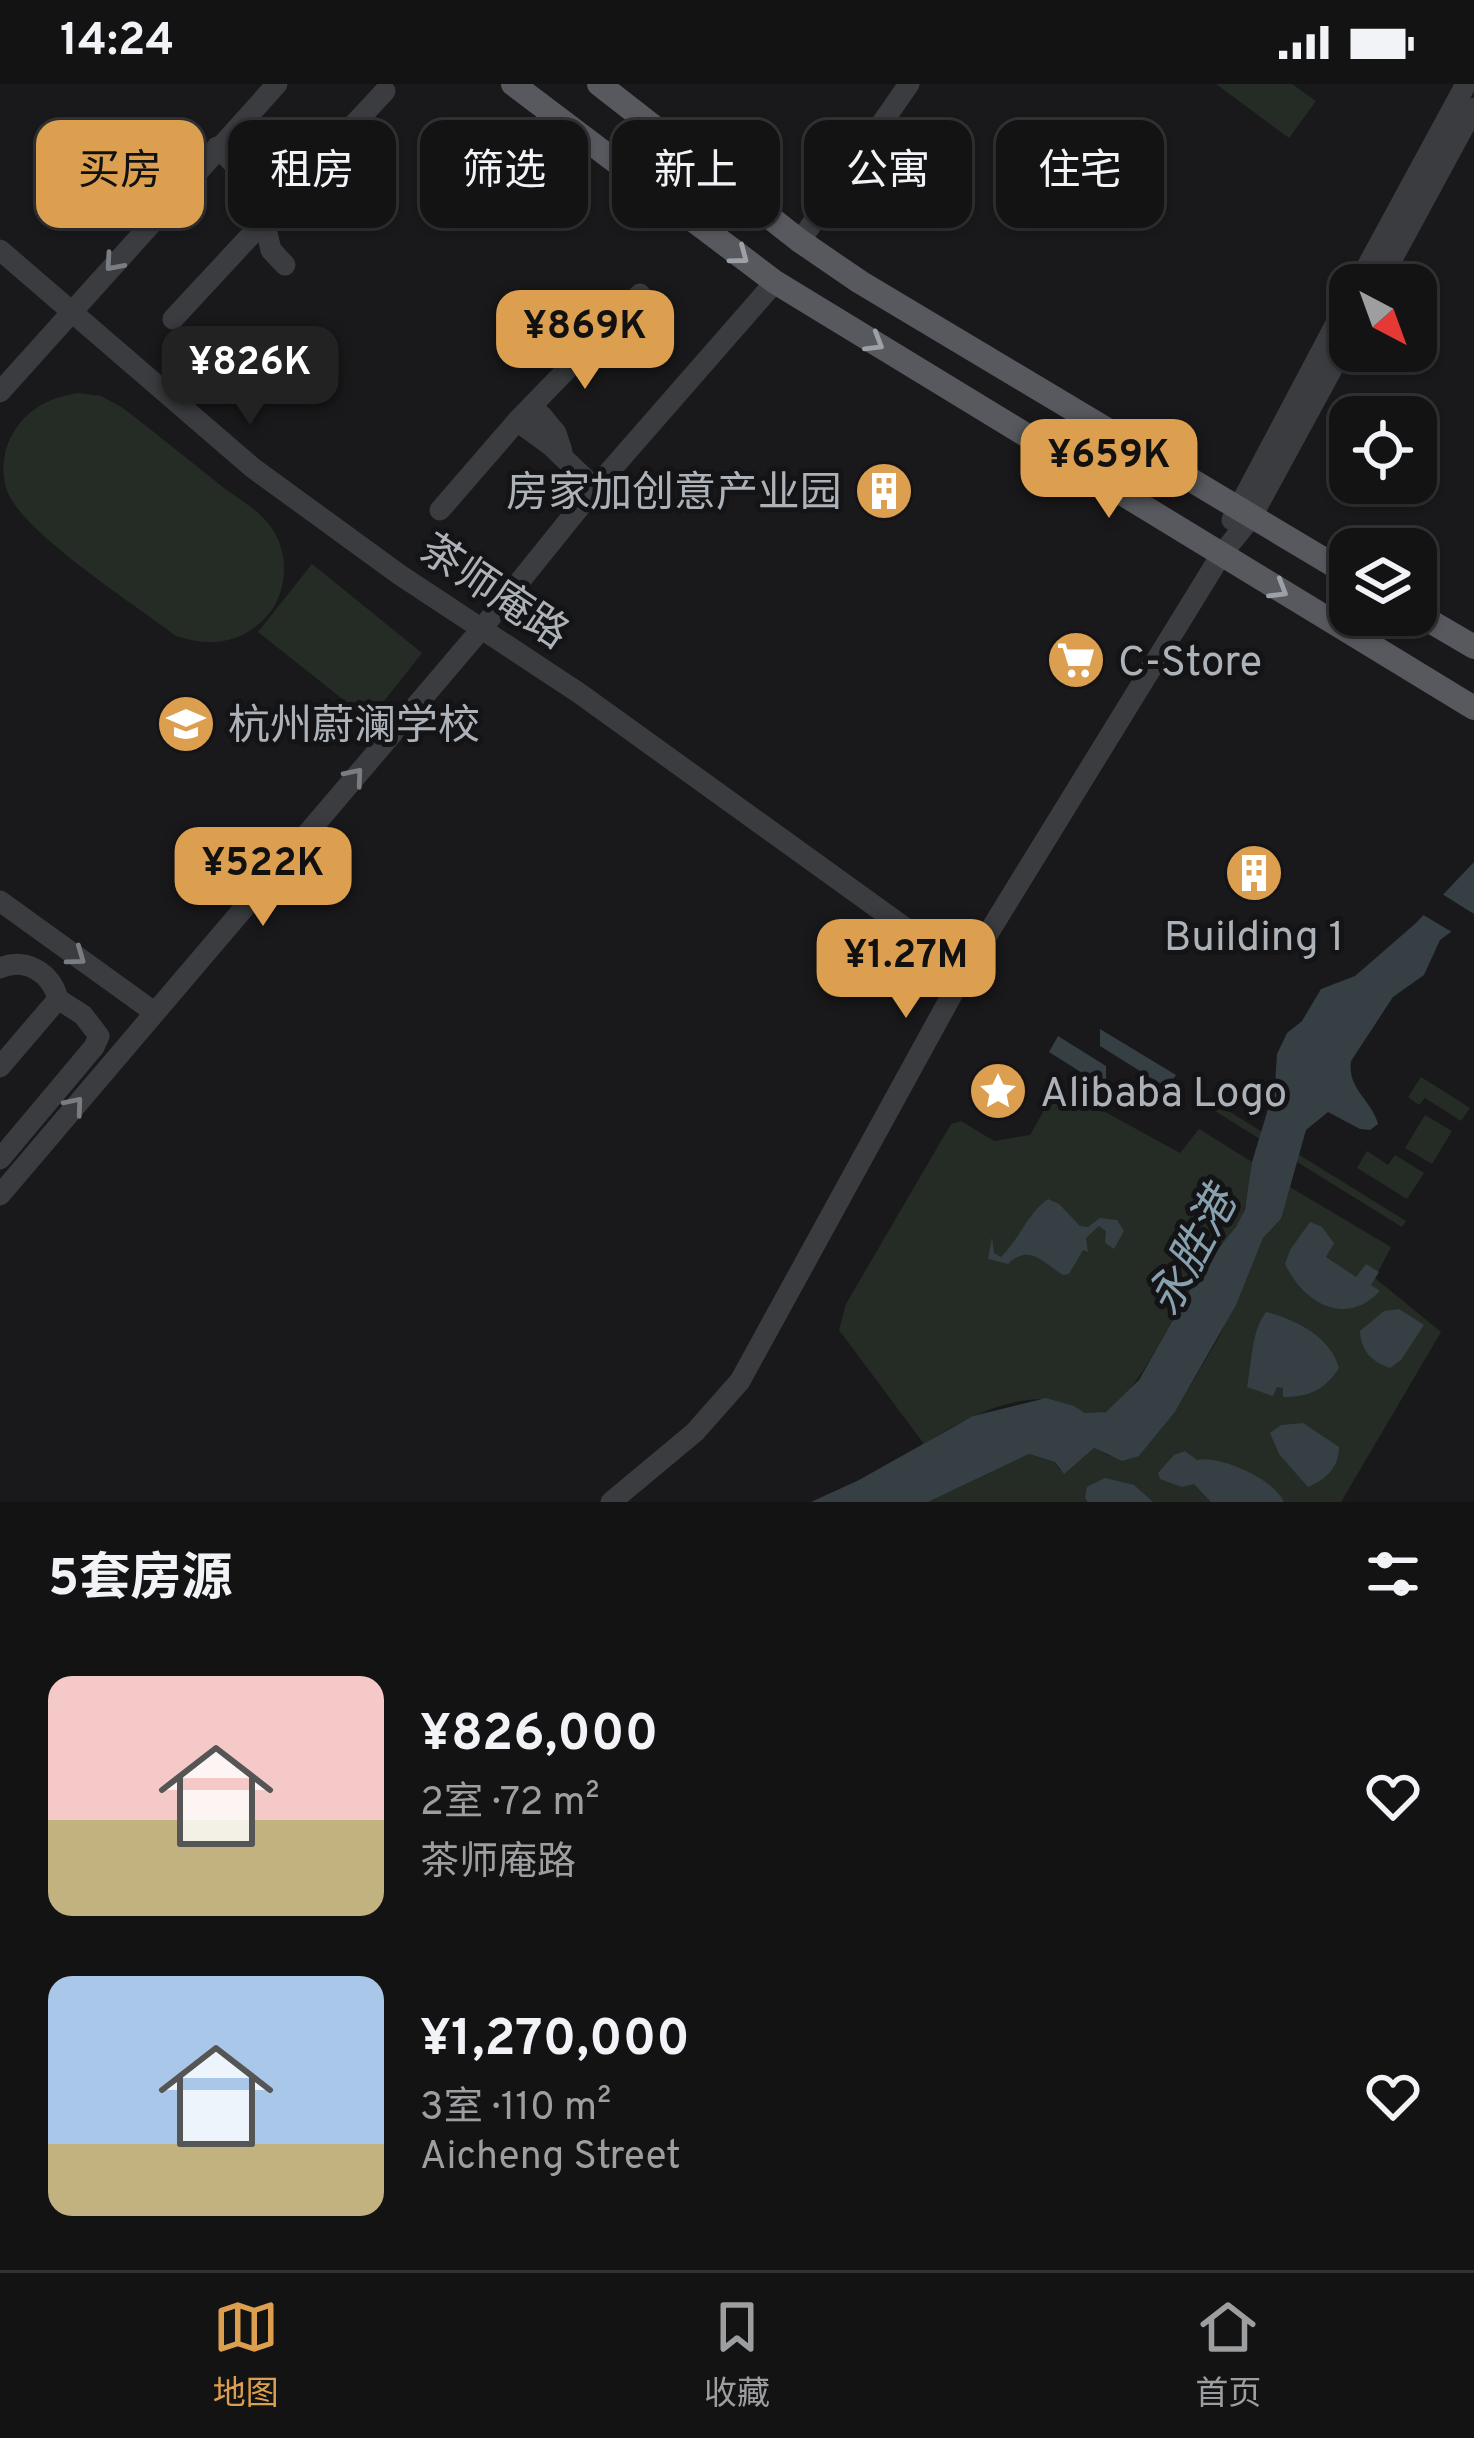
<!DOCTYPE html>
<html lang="zh">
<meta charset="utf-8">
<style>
:root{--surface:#131314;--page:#202022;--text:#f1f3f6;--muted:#9d9ea0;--line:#323234;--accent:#dc9f4f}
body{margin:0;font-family:Overpass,"Noto Sans SC",sans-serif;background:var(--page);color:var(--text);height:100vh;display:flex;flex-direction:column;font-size:45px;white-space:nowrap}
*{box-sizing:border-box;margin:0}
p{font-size:39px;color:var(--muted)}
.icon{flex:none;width:66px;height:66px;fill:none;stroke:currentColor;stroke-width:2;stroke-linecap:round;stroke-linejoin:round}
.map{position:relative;height:1418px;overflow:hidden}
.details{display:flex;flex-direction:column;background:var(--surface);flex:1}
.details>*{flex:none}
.hud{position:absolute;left:36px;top:36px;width:1404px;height:108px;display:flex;gap:24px}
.needle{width:78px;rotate:139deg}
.fabs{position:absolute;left:1329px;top:180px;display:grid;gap:24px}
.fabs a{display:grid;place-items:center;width:108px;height:108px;border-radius:24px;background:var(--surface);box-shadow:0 3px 9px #0004,0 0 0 3px var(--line);font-size:60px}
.price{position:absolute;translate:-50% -102px;padding:0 27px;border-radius:24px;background:var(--accent);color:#111;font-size:39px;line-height:78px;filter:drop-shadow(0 3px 6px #0008)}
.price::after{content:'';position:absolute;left:50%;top:72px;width:36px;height:27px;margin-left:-18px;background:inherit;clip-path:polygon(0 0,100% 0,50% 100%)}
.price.active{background:#222;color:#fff}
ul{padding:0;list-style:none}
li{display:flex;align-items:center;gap:36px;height:300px;padding:0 48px}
li span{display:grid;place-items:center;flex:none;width:336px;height:240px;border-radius:24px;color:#555}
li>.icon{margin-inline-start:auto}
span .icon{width:144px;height:144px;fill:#fffc;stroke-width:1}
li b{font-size:51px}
h2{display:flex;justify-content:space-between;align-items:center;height:144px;padding:0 48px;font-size:51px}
.chip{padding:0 42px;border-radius:24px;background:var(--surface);box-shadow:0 3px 9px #0004,0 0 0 3px var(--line);font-size:42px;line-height:108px}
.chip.active{background:var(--accent);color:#111}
.status{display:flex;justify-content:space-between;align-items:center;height:84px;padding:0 60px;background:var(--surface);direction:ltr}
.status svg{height:33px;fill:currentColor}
.dock{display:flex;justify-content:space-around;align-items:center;height:168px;border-top:3px solid var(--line);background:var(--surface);font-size:33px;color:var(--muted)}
.dock a{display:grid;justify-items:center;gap:6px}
.dock .active{color:var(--accent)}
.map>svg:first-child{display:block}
.green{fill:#252c26}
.water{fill:#353f44}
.pier{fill:#19191b}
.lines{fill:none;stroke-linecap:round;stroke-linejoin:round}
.minor{stroke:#3a3c3f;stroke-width:21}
.major{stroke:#57595e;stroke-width:24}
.oneway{stroke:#9ca0a7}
.oneway2{stroke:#797d82}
.labels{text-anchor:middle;stroke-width:10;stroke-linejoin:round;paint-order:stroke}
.poi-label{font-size:42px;fill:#adb2b9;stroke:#141416;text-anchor:start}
.street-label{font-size:42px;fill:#adb2b9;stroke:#141416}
.water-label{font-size:45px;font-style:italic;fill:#88a1af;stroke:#141416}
</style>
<div class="status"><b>14:24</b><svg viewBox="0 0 49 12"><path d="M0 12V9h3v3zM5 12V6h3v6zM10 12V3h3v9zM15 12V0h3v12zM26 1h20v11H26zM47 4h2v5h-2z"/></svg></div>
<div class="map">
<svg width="1474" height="1418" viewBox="0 0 1474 1418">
<rect width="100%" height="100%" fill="#19191b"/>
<g class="green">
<polygon points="1216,0 1292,0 1316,17 1289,54"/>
<path d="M78,309L101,312L123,324C157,350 190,377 224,404C238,414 256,425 267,438C292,466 289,514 261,538C236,561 207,562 176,552C136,521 24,450 7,407C1,390 3,368 11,353C26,325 48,314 78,309Z"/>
<polygon points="312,480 422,569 369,636 258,548"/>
<polygon points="1421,993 1470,1024 1461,1037 1425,1014 1419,1021 1408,1013"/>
<path d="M1065,1006L1180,1069L1199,1045L1252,1078C1249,1098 1248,1122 1238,1140C1227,1159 1209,1173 1198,1191C1177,1223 1137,1314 1105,1328C1085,1337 1065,1315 1044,1315C1001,1315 960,1337 924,1360L839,1246L846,1220L951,1040L961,1037L994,1057L1030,1051L1055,1007Z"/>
<polygon points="1206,1013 1406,1137 1402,1143 1202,1019"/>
<polygon points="1425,1031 1452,1047 1432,1080 1405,1064"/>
<polygon points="1367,1067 1388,1081 1395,1071 1424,1089 1407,1115 1357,1084"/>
<polygon points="1288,1102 1391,1163 1375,1194 1441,1248 1341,1418 928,1418 1029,1370 1055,1378 1060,1386 1094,1364 1109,1372 1139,1372 1175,1328 1219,1253 1263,1154 1281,1135"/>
</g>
<g class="water">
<path d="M1474,778V831L1440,856L1424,891L1393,913L1351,977C1347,1005 1372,1016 1378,1040L1370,1046L1360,1045L1328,1028L1306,1046L1281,1135L1263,1154L1236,1221L1175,1328L1139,1372L1122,1377L1094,1364L1064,1390L1055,1378L1029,1370L928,1418H811L859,1396L973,1332L1046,1314L1074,1322L1085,1329L1106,1328L1139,1296L1201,1186L1236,1143L1245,1125L1252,1078L1275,1002L1277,970L1287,949L1302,937L1321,905L1355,892L1370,879L1416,839Z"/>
<polygon points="1100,945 1176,991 1167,1004 1100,962"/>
<polygon points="1058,952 1106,982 1106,1004 1049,968"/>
<path d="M1048,1115L1059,1120L1080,1142L1088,1143L1100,1134L1117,1136L1124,1147L1114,1165L1105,1159L1106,1147L1099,1142L1086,1154L1088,1168L1083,1166L1069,1190L1063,1191C1043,1179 1030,1159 1008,1180L988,1175L992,1153L994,1169L1001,1173C1020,1155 1026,1131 1048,1115Z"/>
<path d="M1310,1138L1322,1143L1334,1159L1326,1173L1356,1193L1366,1180L1379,1188L1371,1201L1380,1207C1346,1243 1304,1220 1285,1180L1290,1166Z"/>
<path d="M1399,1225L1424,1241L1401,1276L1390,1284C1372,1278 1361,1267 1360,1247L1384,1227Z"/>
<path d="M1266,1228C1295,1235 1331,1253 1339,1284C1325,1306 1309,1313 1283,1313V1304L1277,1303L1273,1312L1247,1303C1252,1279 1251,1247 1266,1228Z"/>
<path d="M1303,1339L1339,1363C1339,1384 1326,1395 1308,1403L1279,1370L1270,1349L1281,1341Z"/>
<path d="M1185,1367L1197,1376C1220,1371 1274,1395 1284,1418H1211L1194,1400L1182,1403L1160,1395L1158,1389L1174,1371Z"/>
<polygon points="1105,1394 1134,1401 1153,1418 1088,1418 1085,1414 1087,1403"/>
</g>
<polygon class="pier" points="1439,808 1474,830 1474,838 1457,851 1420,829"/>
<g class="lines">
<g class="minor">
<polyline points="217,63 277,123 385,7"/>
<polyline points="270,133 265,140 271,166 285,181"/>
<polyline points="800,157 909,0"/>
<polyline points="0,166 253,384 400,491 579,609 965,887"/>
<polyline points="1357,201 1466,0"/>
<polyline points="1378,201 1474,24"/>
<polyline points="173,235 277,123"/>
<polyline points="0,308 277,0"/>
<polyline points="541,331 556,349 562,367"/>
<polyline points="595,404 550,361 517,337 640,210"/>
<polyline points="440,426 517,337"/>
<polyline points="1232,436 1350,213"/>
<polyline points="0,817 154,928"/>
<path d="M0,884C25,873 51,888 58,915L0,983"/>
<polyline points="0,1075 94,963 99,952 83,931 58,915"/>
<polyline points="0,1111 483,543 595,404 775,198"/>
<polyline points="611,1418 695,1348 740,1297 965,887 1221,471 1251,434 1350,252"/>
</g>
<g class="major">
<polyline points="513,0 775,198 1474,624"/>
<polyline points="599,0 800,157 860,198 1350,491"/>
<polyline points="1416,529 1474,563"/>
</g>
</g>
<defs><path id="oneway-chevron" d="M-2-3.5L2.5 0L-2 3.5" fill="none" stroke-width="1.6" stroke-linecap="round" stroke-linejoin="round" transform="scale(3)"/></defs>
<g class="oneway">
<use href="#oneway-chevron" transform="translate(740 172) rotate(37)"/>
<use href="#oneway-chevron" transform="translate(875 259) rotate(31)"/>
<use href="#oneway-chevron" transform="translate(1279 506) rotate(31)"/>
</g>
<g class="oneway2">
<use href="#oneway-chevron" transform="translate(113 179) rotate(131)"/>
<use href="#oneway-chevron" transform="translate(355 692) rotate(-50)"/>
<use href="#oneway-chevron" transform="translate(77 873) rotate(36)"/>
<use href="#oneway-chevron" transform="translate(75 1021) rotate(-50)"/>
</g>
<defs>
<symbol id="building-disc" viewBox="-11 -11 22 22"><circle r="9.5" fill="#dc9f4f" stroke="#141416"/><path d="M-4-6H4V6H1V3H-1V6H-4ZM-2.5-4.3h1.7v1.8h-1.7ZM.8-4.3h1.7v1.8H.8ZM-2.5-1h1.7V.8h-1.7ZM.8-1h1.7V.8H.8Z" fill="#fff"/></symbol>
<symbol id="supermarket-disc" viewBox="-11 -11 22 22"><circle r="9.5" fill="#dc9f4f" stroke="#141416"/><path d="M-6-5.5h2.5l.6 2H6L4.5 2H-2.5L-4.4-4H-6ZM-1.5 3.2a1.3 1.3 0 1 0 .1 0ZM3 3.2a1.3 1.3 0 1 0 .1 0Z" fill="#fff"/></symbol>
<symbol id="school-disc" viewBox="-11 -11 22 22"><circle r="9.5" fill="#dc9f4f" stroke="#141416"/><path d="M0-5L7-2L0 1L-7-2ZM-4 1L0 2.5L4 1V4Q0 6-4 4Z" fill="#fff"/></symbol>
<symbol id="sight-disc" viewBox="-11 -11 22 22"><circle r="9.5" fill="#dc9f4f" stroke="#141416"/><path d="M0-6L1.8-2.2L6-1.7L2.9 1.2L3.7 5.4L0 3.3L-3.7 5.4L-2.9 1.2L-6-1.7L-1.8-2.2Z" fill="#fff"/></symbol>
</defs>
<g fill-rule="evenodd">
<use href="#building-disc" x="851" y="374" width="66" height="66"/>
<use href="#supermarket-disc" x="1043" y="543" width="66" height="66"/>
<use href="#school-disc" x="153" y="607" width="66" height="66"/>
<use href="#building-disc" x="1221" y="756" width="66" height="66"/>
<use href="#sight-disc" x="965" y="974" width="66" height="66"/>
</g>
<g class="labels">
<g class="poi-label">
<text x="842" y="422" text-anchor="end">房家加创意产业园</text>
<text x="1118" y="591">C-Store</text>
<text x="228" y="655">杭州蔚澜学校</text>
<text x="1254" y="866" text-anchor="middle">Building 1</text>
<text x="1040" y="1022">Alibaba Logo</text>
</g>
<g class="street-label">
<text transform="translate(495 506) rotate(34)" y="15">茶师庵路</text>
</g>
<g class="water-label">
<text transform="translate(1191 1167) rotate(-62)" y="16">永胜港</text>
</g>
</g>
</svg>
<div class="fabs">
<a><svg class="needle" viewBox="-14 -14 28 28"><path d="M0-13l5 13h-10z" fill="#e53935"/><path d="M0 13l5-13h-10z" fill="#9d9ea0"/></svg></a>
<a><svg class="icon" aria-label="locate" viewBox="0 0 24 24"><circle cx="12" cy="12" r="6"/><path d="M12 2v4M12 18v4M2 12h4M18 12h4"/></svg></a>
<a><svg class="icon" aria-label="layers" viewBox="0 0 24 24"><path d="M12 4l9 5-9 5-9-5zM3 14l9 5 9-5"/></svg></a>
</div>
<b class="price" style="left:585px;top:308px">¥869K</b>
<b class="price active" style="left:250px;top:344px">¥826K</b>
<b class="price" style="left:1109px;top:437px">¥659K</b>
<b class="price" style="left:263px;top:845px">¥522K</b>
<b class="price" style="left:906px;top:937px">¥1.27M</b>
<div class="hud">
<a class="chip active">买房</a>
<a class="chip">租房</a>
<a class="chip">筛选</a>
<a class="chip">新上</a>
<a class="chip">公寓</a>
<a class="chip">住宅</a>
</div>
</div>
<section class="details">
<h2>5套房源<svg class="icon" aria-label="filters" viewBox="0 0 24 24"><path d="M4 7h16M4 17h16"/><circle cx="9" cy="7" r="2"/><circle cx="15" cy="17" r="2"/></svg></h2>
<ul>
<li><span style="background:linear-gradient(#f6c9c9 60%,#c2b280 0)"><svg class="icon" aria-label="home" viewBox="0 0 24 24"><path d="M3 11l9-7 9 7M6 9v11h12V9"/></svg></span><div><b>¥826,000</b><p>2室 · 72 m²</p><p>茶师庵路</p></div><svg class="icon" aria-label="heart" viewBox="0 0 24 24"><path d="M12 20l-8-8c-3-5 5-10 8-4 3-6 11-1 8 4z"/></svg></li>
<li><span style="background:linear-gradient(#a9c7e8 70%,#c2b280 0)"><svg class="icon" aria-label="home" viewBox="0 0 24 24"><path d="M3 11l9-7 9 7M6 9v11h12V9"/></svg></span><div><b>¥1,270,000</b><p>3室 · 110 m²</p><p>Aicheng Street</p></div><svg class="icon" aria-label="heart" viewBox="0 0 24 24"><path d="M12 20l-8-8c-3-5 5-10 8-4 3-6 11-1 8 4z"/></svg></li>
</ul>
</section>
<nav class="dock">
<a class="active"><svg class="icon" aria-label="map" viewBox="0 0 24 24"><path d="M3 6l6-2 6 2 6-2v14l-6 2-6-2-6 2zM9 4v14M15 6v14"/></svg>地图</a>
<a><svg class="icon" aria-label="saved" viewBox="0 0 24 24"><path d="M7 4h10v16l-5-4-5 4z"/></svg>收藏</a>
<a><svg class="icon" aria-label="home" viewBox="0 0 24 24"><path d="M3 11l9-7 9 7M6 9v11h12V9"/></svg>首页</a>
</nav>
